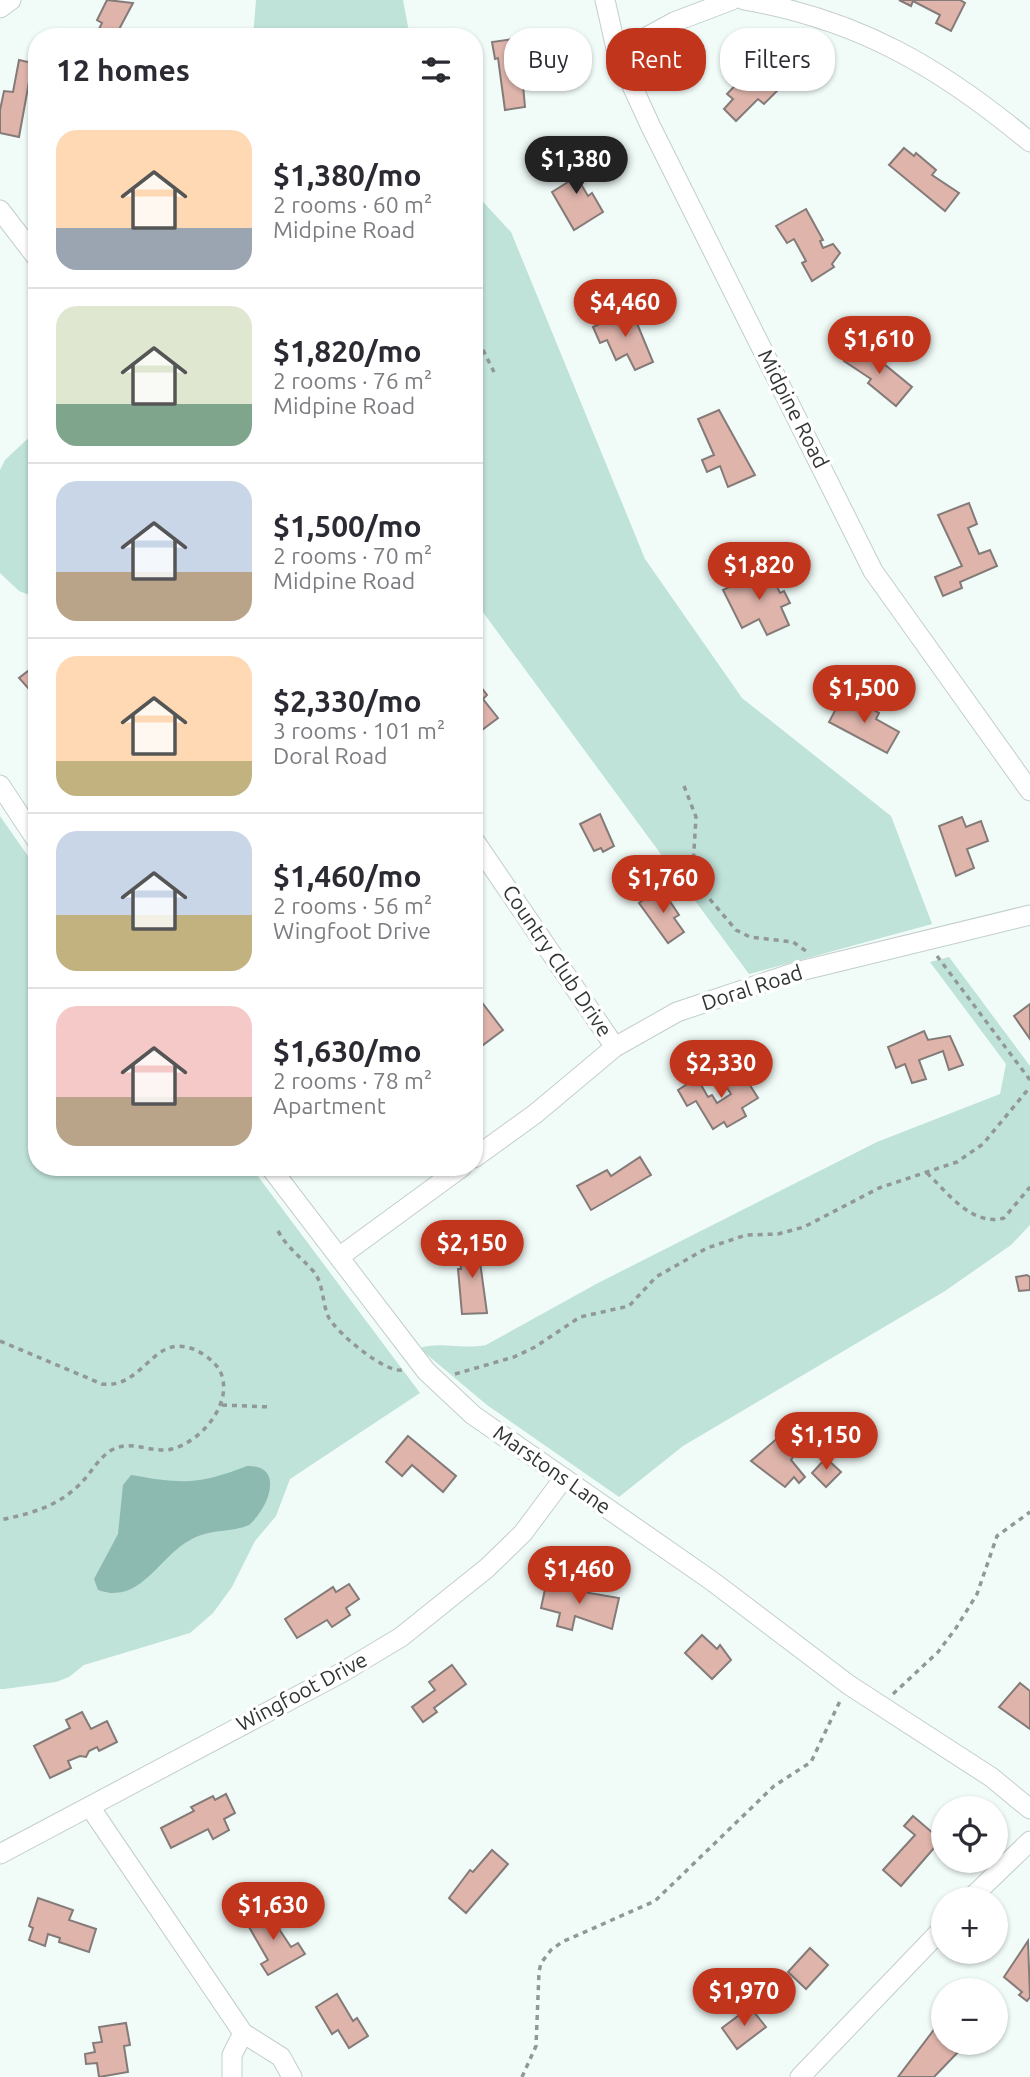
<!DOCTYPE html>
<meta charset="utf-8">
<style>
:root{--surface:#fff;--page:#f7f7f7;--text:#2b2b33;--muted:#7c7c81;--line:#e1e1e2;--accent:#c0351c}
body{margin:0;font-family:Ubuntu,sans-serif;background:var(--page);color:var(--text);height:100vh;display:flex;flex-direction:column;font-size:26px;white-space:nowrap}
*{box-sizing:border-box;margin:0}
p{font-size:23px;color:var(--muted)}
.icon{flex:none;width:38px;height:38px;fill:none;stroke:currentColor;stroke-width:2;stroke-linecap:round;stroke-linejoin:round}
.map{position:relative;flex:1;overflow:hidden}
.panel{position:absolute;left:28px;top:28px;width:455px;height:1148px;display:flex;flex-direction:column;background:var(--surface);border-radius:28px;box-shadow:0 2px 5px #0004}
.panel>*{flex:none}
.guide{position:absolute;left:504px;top:28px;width:420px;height:63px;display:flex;gap:14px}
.fabs{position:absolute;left:931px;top:1796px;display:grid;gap:14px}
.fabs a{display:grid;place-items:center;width:77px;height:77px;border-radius:50%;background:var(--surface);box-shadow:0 2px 5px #0004;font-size:35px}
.price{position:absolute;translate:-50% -60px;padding:0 16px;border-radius:24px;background:var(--accent);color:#fff;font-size:23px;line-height:46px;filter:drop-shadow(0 2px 4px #0008)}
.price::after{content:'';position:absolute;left:50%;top:42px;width:21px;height:16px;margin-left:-10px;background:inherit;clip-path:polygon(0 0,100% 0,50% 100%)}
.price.active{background:#222;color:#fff}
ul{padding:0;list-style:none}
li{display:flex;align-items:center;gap:21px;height:175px;padding:0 28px}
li+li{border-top:2px solid var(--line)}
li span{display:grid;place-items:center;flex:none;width:196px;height:140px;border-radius:21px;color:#555}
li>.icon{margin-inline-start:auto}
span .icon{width:84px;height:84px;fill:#fffc;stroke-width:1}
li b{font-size:30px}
h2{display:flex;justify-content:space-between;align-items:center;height:84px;padding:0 28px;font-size:30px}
.tag{padding:0 24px;border-radius:28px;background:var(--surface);box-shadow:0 2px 5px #0004;font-size:24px;line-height:63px}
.tag.active{background:var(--accent);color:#fff}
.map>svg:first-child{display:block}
.green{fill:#bfe2d9;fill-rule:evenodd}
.water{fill:#8dbab0}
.building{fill:#deb4ab;stroke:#847b79;stroke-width:2}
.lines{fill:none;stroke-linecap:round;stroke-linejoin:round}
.street-casing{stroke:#c3cecb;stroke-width:21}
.path{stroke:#919896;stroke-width:3.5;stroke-dasharray:5 5;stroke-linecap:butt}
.street{stroke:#fff;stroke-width:19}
.labels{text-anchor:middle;stroke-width:7;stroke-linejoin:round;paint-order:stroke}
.street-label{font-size:21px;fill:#313534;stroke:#fff}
</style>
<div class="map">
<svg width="1030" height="2077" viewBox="0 0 1030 2077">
<rect width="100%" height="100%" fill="#f1fcf9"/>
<g class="green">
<polygon points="256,0 403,0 410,37 253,37"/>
<polygon points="474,192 511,232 645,559 742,698 891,816 932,924 749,974 474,600"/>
<polygon points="37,430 37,598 19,591 0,573 0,470 5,460"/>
<path d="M0,816L37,869V1167H251L420,1393L290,1479L276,1516L255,1541L232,1587L213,1613L190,1633L84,1665L69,1677L56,1682L4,1689H0ZM269,1493L241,1528C221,1529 206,1531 188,1540C158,1557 138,1605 98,1590Z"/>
<path d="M949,957L1030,1066V1225L1011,1245L945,1291L683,1446L619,1497L487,1405L419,1348C443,1341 463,1350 486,1345L598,1283L877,1142L1000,1094L1006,1064L930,962Z"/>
</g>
<path class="water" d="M247,1466C286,1465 268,1509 249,1525C231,1533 214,1528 192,1539C159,1555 141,1606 98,1590L94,1579L118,1534L123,1485L131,1475C182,1484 198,1485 247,1466Z"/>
<g class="building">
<polygon points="107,0 133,3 115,37 95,37 102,23 97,20"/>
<polygon points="899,0 960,0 965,3 951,31 936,23 940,15 913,1 911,6"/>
<polygon points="513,39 515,55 522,54 524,66 527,66 526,85 523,85 525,107 505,110 498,58 495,59 492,42"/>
<polygon points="19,60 37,64 37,73 35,83 29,82 19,137 0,133 0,110 4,91 13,92"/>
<polygon points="769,67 785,83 764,104 758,99 736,121 724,109 733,99 727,94 747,73 755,81"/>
<polygon points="904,148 914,156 916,153 936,170 932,175 959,193 945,211 889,165"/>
<polygon points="575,155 586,175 578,179 588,196 592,193 603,212 574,230 552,192 568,182 558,165"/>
<polygon points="806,209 823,240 820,241 823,248 833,244 840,253 832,264 834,267 812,281 802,263 806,261 794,239 787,243 776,226"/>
<polygon points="631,309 653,362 635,370 627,354 616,360 607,340 600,343 593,327"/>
<polygon points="856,345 881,368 884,364 912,387 896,406 868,383 871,379 844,361"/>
<polygon points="719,410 755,475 728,487 720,466 707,472 702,460 714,455 698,419"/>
<polygon points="969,503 977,524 968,528 979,554 990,550 997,566 960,582 962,588 943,596 935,577 962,566 938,515"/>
<polygon points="768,568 780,593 784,591 790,603 781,607 789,625 767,635 759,619 742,628 723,590"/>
<polygon points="37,664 37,698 19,678"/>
<polygon points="474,678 487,695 483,699 498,718 474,736"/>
<polygon points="852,698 879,713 876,719 899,732 887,753 829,722 838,705 846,709"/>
<polygon points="600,814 614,846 603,852 601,848 594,851 580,824"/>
<polygon points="962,817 966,827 981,821 988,841 967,849 974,868 956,876 939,826"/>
<polygon points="661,888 679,915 674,918 684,932 668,943 639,903"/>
<polygon points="474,992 503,1030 483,1045 474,1034"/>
<polygon points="1030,1004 1030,1039 1014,1016"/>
<polygon points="924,1031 928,1040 950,1036 963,1065 949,1070 943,1051 919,1060 926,1079 912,1083 905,1064 896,1068 888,1047"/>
<polygon points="741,1071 758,1098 742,1108 746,1116 727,1127 724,1122 713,1129 696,1101 687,1106 678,1090 697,1078 708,1097 712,1095 717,1103 731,1094 723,1082"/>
<polygon points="640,1157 651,1175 591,1210 577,1186 607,1170 611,1176"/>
<polygon points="477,1240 487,1313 462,1314 458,1269 461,1269 460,1260 463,1260 462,1241"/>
<polygon points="1027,1275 1030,1277 1030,1290 1019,1291 1016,1277"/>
<polygon points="787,1430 802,1444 791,1460 805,1477 799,1483 794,1477 785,1487 751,1461"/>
<polygon points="408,1436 456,1476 443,1492 412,1465 402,1476 386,1462"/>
<polygon points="826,1458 841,1472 826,1487 812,1473"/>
<polygon points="547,1580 567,1585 566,1589 619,1598 612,1629 575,1616 572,1630 557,1626 560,1613 541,1608"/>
<polygon points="349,1584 359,1599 346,1608 350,1615 332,1627 327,1620 297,1638 285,1619 333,1587 336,1592"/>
<polygon points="702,1635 717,1649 720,1645 731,1660 712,1679 685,1653"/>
<polygon points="452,1665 466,1684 434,1708 437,1712 423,1722 412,1707 435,1690 429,1682"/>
<polygon points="1020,1683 1030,1691 1030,1729 999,1707"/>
<polygon points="82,1712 91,1729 107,1721 117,1742 99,1751 97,1747 89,1751 86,1757 80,1756 68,1761 71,1768 50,1778 34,1746 70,1728 66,1720"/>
<polygon points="226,1794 235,1813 224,1819 229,1830 213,1839 208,1829 171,1848 161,1828 194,1811 191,1807 213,1796 215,1800"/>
<polygon points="913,1816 941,1840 901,1886 883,1870 915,1835 904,1826"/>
<polygon points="492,1850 508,1864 466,1913 449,1898 470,1870 473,1872"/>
<polygon points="38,1898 73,1910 69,1920 96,1929 89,1952 59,1942 60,1938 48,1934 45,1946 29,1940 33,1928 29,1926"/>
<polygon points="265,1908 291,1947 298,1943 305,1954 268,1975 261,1964 268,1960 245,1920"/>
<polygon points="1028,1941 1030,1997 1027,2001 1019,1995 1022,1992 1004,1977"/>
<polygon points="810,1948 828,1965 806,1989 788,1972"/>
<polygon points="337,1994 353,2021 357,2018 368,2036 349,2048 338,2030 332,2034 316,2007"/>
<polygon points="750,2007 766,2027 737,2049 722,2028"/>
<polygon points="126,2023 130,2045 124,2046 128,2072 99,2077 97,2063 86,2064 85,2054 95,2052 93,2043 102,2042 99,2027"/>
<polygon points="936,2027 943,2034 943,2042 955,2042 953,2044 960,2050 934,2077 898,2077"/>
</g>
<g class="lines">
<defs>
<g id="street">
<polyline points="605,0 617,53 651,127 873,571 1030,791"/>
<path d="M744,0C860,20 941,68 1030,142"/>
<polyline points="0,8 11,0"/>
<polyline points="617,53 674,22 732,0"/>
<polyline points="0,210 37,258"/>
<polyline points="0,785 37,841"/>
<polyline points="474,840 615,1047"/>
<polyline points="474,1158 535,1114 615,1047 677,1012 796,972 1030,915"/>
<polyline points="270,1167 426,1371 473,1415 712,1581 849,1685 991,1777 1030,1809"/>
<polyline points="339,1257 462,1167"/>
<polyline points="90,1807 243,2033 281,2057 292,2077"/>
<polyline points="0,1854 341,1673 401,1637 487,1568 523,1533 564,1478"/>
<polyline points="970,1899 1030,1841"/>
<polyline points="232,2077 232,2055 243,2033"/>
<polyline points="800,2077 943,1928"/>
</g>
</defs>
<use href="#street" class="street-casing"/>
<g class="path">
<polyline points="474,332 494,372"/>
<polyline points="684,786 696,817 693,867 702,890 736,930 750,937 793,942 806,951"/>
<polyline points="937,956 1030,1080"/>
<path d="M927,1173C947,1192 972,1227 1004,1218L1030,1187"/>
<path d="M278,1231C289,1250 301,1257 314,1272C324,1285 322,1304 329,1318C338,1334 385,1373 402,1370"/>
<path d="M0,1341L102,1384C141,1389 152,1339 186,1347C198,1349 214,1360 220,1371C235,1402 201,1442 172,1449C150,1454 131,1438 110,1451C98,1459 91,1473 81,1483C59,1506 30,1514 0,1520"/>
<polyline points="455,1374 514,1357 535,1347 580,1317 629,1306 656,1277 707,1248 746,1235 778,1234 804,1227 879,1188 957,1162 983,1144 1030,1087"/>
<polyline points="222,1405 271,1407"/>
<polyline points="893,1694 938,1652 956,1628 977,1594 997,1536 1030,1512"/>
<polyline points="522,2077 536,2046 539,1972 541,1963 551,1950 562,1942 655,1901 774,1786 811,1762 840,1701"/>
</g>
<use href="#street" class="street"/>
</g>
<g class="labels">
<g class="street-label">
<text transform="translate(793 409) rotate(63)" y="7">Midpine Road</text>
<text transform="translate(557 961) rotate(56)" y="7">Country Club Drive</text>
<text transform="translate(752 988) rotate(-18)" y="7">Doral Road</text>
<text transform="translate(552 1470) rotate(35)" y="7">Marstons Lane</text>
<text transform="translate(302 1692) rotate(-28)" y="7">Wingfoot Drive</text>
</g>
</g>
</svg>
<div class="fabs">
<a><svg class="icon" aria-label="locate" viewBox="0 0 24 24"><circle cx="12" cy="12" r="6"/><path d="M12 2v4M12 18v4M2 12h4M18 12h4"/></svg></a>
<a>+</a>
<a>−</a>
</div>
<b class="price active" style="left:576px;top:196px">$1,380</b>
<b class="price" style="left:625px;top:339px">$4,460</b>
<b class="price" style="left:879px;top:376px">$1,610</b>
<b class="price" style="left:759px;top:602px">$1,820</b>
<b class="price" style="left:864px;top:725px">$1,500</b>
<b class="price" style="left:663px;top:915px">$1,760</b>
<b class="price" style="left:721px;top:1100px">$2,330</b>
<b class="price" style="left:472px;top:1280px">$2,150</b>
<b class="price" style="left:826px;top:1472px">$1,150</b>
<b class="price" style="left:579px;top:1606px">$1,460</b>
<b class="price" style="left:273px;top:1942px">$1,630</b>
<b class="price" style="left:744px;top:2028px">$1,970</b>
<div class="guide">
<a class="tag">Buy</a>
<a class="tag active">Rent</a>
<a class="tag">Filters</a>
</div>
<section class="panel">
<h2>12 homes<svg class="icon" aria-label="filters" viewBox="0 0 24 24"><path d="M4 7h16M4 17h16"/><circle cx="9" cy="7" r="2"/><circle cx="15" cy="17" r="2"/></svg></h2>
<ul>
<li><span style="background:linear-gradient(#ffd9b3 70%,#9aa5b1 0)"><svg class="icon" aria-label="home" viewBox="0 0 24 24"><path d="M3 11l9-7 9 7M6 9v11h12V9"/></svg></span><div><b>$1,380/mo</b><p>2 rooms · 60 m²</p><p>Midpine Road</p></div></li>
<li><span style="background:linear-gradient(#dfe7d0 70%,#7fa58c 0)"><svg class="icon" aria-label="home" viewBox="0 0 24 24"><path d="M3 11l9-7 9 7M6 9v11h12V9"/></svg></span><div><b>$1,820/mo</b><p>2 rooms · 76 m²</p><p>Midpine Road</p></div></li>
<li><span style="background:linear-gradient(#c9d6e8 65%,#b9a48a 0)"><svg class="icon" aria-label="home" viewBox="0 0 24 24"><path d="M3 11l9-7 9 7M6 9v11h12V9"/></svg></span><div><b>$1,500/mo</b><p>2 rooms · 70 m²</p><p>Midpine Road</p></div></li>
<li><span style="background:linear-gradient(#ffd9b3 75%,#c2b280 0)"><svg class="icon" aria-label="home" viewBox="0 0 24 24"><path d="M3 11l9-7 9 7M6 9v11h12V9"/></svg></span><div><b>$2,330/mo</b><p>3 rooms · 101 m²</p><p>Doral Road</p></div></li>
<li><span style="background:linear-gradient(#c9d6e8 60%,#c2b280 0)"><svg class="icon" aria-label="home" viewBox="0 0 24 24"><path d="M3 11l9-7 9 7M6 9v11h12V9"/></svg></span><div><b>$1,460/mo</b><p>2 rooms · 56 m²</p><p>Wingfoot Drive</p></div></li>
<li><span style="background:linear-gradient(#f6c9c9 65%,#b9a48a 0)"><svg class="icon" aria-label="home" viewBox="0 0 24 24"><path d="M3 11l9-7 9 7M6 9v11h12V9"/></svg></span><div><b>$1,630/mo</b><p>2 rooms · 78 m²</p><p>Apartment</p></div></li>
</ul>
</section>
</div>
